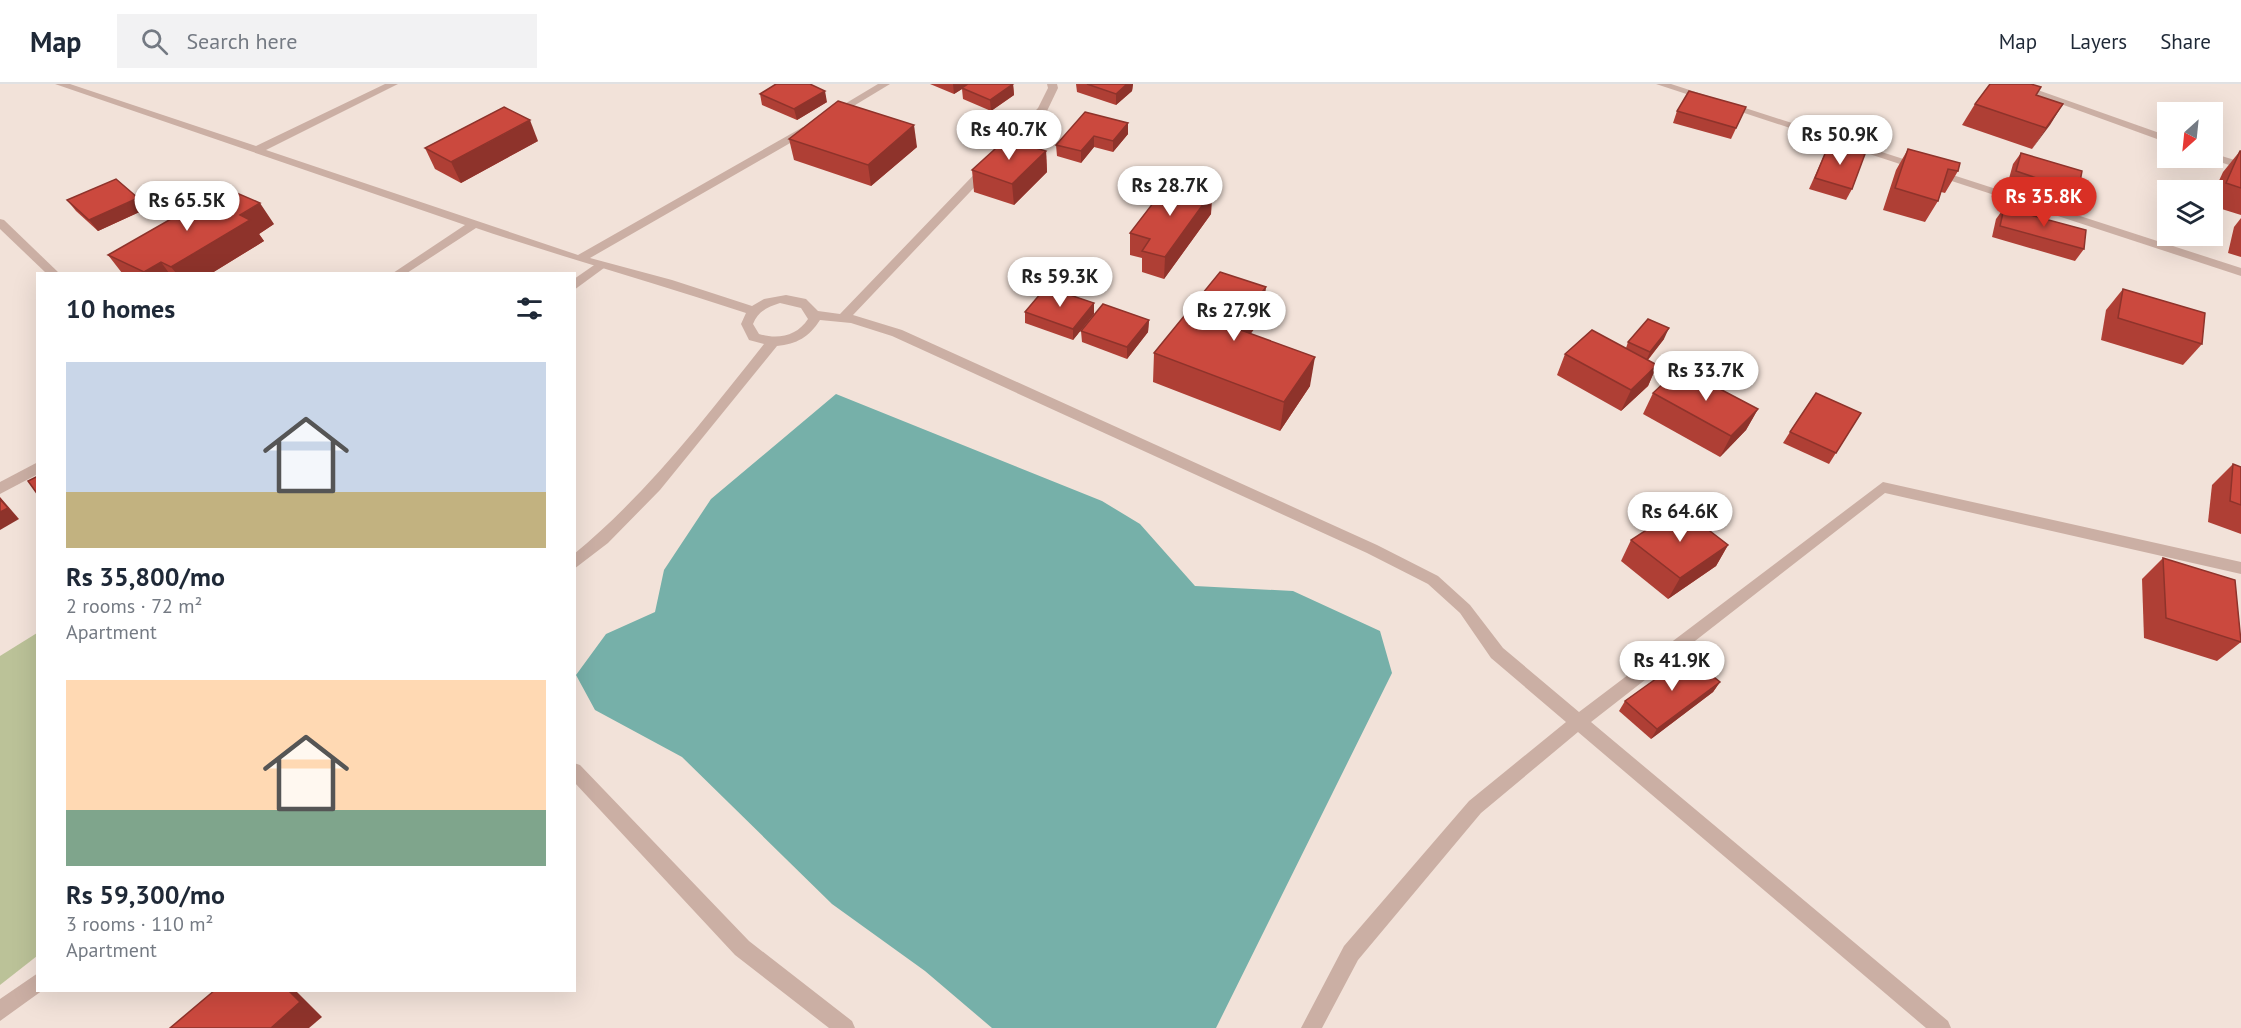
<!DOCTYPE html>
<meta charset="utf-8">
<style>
:root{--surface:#fff;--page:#f2f2f3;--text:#1f2937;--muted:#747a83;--line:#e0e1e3;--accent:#d93025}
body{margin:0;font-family:"PT Sans",sans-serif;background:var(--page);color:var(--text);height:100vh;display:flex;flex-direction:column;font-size:22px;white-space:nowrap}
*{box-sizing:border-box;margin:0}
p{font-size:20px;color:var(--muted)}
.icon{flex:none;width:33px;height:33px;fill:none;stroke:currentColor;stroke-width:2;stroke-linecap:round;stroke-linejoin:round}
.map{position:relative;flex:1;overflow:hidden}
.drawer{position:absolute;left:36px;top:188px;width:540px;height:720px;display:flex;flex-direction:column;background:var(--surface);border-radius:0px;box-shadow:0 6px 24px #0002}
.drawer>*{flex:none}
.needle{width:39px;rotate:207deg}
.fabs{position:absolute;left:2157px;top:18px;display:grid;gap:12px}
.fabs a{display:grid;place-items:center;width:66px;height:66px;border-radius:0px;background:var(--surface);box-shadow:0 6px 24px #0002;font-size:30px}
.price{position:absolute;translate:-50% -51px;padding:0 14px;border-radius:21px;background:#fff;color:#222;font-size:20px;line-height:39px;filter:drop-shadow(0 2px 3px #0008)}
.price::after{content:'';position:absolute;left:50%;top:36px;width:18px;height:14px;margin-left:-9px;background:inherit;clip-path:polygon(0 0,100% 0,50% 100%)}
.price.selected{background:var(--accent);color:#fff}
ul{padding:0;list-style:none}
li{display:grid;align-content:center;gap:12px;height:318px;padding:0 30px}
li span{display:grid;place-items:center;height:186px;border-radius:0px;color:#555}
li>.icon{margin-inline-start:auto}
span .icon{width:108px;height:108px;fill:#fffc;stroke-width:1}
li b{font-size:26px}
h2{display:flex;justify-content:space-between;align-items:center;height:72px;padding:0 30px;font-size:26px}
header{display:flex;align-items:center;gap:36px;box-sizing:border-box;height:84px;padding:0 30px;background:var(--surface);border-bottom:2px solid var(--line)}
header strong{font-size:28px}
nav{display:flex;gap:33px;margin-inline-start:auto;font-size:21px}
.search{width:420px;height:54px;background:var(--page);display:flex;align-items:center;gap:15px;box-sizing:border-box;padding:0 21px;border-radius:0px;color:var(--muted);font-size:22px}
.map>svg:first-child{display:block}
.green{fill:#bbc298}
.water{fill:#76b0a9}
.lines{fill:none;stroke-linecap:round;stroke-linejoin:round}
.lane{fill:#cbafa4;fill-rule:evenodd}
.street{fill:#cbafa4;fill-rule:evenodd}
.wall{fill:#af3f35}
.shaded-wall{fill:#8e332b}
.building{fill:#cb493e;stroke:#8e332b;stroke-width:1.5}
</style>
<header>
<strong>Map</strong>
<div class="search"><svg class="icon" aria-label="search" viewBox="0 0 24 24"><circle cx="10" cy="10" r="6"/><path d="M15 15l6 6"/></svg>Search here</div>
<nav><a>Map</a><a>Layers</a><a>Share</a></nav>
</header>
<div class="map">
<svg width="2241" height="944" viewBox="0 0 2241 944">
<rect width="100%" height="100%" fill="#f2e2d9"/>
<polygon class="green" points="37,549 37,872 0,901 0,572"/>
<polygon class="water" points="836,310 1102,417 1140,440 1195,502 1293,507 1380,547 1392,589 1216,944 992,944 925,887 832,820 682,673 595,626 576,591 606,550 655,528 664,486 711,415"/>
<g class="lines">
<polygon class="lane" points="600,177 606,181 604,184 574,206 574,195"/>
<g class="street">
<path d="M55,0H70L256,62L385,0H398L266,66L578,171L803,43H811V47L590,174L672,196L752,222L764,215L786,211L806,215L818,227L840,230L1038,24L1048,4L1047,0H1057L1058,4L1047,27L853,231L902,246L1377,461L1438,492L1470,521L1503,564L1579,628L1883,398L2241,478V490L1885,409L1591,638L1948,937L1951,944H1926L1578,648L1481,729L1358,876L1322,944H1301L1344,862L1469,717L1566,638L1491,574L1460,529L1428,500L1367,469L892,252L851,239L820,236C809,253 797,260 777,262L660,406L608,459L574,485V470C648,409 705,334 764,260L749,256L741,240L746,229C656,199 565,174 476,144L407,189H393L465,141ZM780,219L801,224L808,235C797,252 778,256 759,250L753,240C758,227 768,223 780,219Z"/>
<polygon points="878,0 890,0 837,32 828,30"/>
<polygon points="1656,0 1671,0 2241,184 2241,192"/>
<polygon points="2006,0 2021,0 2168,52 2168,59"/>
<polygon points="2212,69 2241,78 2241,85 2208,74 2212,74"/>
<polygon points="0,135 4,136 59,189 46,189 0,145"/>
<polygon points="38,378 38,390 0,410 0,398"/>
<polygon points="574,679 580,681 749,857 852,937 855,944 829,944 735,871 574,698"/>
<polygon points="38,889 38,906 43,906 0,937 0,915"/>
</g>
</g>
<g class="wall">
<polygon points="930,0 1013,0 1014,11 991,27 963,15 962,5 954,10"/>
<polygon points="1076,0 1133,0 1132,7 1116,21 1077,8"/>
<polygon points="760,10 827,18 797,36 762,21"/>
<polygon points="2036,11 2063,20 2032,65 1962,41 1975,20"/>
<polygon points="1746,23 1731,55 1673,39 1677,27"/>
<polygon points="1128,39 1128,50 1113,68 1094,63 1081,79 1057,72 1056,61"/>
<polygon points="789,55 917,63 871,102 794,76"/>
<polygon points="538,57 461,99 435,85 425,64"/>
<polygon points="1829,60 1852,105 1846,116 1809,105"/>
<polygon points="1908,65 1958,87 1945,109 1941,108 1938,117 1925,138 1883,126 1896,86"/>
<polygon points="1046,67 1047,88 1014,121 974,108 972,86"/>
<polygon points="2240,67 2241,67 2241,131 2212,122 2212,112 2223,88"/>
<polygon points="2021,69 2079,103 2071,114 2052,109 2050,112 2008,98 2013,80"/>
<polygon points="1212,108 1211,130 1164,195 1142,188 1142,174 1130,171 1130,149"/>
<polygon points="67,116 146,125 98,147 76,127"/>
<polygon points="2004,124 2084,165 2075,177 1992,153 1996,135"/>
<polygon points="2241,134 2241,173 2228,169 2234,143"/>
<polygon points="274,140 259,150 264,157 212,189 122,189 108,171"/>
<polygon points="2123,205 2202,260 2183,281 2101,256 2106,226"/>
<polygon points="1094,219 1094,230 1073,256 1025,239 1025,228"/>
<polygon points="1263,233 1250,250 1310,302 1280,347 1153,298 1154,269"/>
<polygon points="1149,236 1148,248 1127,275 1082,258 1081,247"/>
<polygon points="1664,255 1648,276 1657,281 1648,302 1621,327 1557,291 1565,270 1626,264 1628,258"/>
<polygon points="1653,309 1758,325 1746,346 1720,373 1643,330"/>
<polygon points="1861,329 1829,380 1783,359 1790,348"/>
<polygon points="2233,380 2241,383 2241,450 2208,438 2212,401"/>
<polygon points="1631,456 1728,461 1716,482 1668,515 1621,477"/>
<polygon points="2163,474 2241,558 2217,577 2144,554 2142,495"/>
<polygon points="1720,598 1713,608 1651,655 1619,627 1625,617"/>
</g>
<g class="shaded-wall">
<polygon points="953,0 970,0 954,10"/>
<polygon points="1013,0 1014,11 991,27 990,16"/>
<polygon points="1127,0 1133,0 1132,7 1116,21 1116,10"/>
<polygon points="825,7 827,18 797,36 794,25"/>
<polygon points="2063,20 2050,41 2032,65 2046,44"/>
<polygon points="530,36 538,57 461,99 451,78"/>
<polygon points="1128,39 1128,50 1113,68 1113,57"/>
<polygon points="914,41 917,63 871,102 868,81"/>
<polygon points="1094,52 1094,63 1081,79 1081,67"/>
<polygon points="1046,67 1047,88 1014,121 1012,100"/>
<polygon points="1212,108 1211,130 1164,195 1165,173"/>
<polygon points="138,114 146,125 98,147 89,136"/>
<polygon points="260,119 274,140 259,150 264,157 212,189 176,189 171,183 240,131"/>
<polygon points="161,178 169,189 144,188"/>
<polygon points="1266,203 1263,233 1233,274 1235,244"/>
<polygon points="1094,219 1094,230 1073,256 1073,245"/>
<polygon points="1149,236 1148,248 1127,275 1127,263"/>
<polygon points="1669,244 1664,255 1645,279 1650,268"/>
<polygon points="1315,273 1310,302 1280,347 1284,318"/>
<polygon points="1657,281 1648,302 1621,327 1631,306"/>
<polygon points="1758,325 1746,346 1720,373 1731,352"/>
<polygon points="0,413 19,435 0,446"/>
<polygon points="1728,461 1716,482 1668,515 1680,494"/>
<polygon points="1720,598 1713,608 1651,655 1657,645"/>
<polygon points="288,906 295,906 322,933 309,944 271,944"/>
</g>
<g class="building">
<polygon points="776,0 810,0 825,7 794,25 760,10"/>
<polygon points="968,0 1013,0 990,16 962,4"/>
<polygon points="1087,0 1127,0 1116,10"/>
<polygon points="1990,0 2031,0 2041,3 2036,11 2063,20 2046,44 1975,20"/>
<polygon points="1689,7 1746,23 1736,44 1677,27"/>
<polygon points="838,17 914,41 868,81 789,55"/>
<polygon points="504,23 530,36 451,78 425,64"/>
<polygon points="1085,28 1128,39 1113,57 1094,52 1081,67 1056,61"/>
<polygon points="1006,55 1046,67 1012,100 972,86"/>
<polygon points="1829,60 1865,70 1852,105 1815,94"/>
<polygon points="1908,65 1960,79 1958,87 1948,85 1938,117 1895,104"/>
<polygon points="2240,67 2241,67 2241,104 2226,99"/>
<polygon points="2021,69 2082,87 2079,103 2058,97 2057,101 2016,87"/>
<polygon points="116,95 138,114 89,136 67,116"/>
<polygon points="1170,97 1212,108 1165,173 1142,167 1150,155 1130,149"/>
<polygon points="225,104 260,119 240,131 250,136 171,183 161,178 144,188 108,171"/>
<polygon points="2004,124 2086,146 2084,165 2000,142"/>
<polygon points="1220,188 1266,203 1235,244 1315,273 1284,318 1154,269"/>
<polygon points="1046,203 1094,219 1073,245 1025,228"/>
<polygon points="2123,205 2205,229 2202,260 2118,234"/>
<polygon points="1103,220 1149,236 1127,263 1081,247"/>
<polygon points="1648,235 1669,244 1650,268 1628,258"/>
<polygon points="1592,246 1657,281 1631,306 1565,270"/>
<polygon points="1680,284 1758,325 1731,352 1653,309"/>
<polygon points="1816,309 1861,329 1836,369 1790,348"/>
<polygon points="2233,380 2241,383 2241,421 2230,417"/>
<polygon points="38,392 38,411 28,397"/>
<polygon points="0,415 8,424 0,428"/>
<polygon points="1680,424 1728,461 1680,494 1631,456"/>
<polygon points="2163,474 2235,496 2241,558 2166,534"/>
<polygon points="1688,572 1720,598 1657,645 1625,617"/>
<polygon points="215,906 288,906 300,918 271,944 170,944"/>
</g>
</svg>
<div class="fabs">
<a><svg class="needle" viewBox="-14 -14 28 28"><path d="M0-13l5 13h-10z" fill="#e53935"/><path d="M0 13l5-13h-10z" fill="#747a83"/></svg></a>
<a><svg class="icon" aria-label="layers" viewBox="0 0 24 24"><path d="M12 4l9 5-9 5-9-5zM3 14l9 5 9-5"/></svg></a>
</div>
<b class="price" style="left:1009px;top:77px">Rs 40.7K</b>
<b class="price" style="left:1840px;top:82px">Rs 50.9K</b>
<b class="price" style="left:1170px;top:133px">Rs 28.7K</b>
<b class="price selected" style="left:2044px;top:144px">Rs 35.8K</b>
<b class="price" style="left:187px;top:148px">Rs 65.5K</b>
<b class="price" style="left:1060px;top:224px">Rs 59.3K</b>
<b class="price" style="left:1234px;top:258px">Rs 27.9K</b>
<b class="price" style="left:1706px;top:318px">Rs 33.7K</b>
<b class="price" style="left:1680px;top:459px">Rs 64.6K</b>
<b class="price" style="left:1672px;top:608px">Rs 41.9K</b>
<section class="drawer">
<h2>10 homes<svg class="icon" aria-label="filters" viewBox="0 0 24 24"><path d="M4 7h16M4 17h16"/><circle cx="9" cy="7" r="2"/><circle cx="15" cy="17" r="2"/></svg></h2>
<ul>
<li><span style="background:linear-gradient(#c9d6e8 70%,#c2b280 0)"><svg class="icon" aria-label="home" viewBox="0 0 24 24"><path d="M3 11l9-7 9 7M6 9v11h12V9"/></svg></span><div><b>Rs 35,800/mo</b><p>2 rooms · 72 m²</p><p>Apartment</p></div></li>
<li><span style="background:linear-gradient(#ffd9b3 70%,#7fa58c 0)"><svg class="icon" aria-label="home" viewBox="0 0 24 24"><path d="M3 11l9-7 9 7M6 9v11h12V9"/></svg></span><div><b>Rs 59,300/mo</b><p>3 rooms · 110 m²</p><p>Apartment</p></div></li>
</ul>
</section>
</div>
